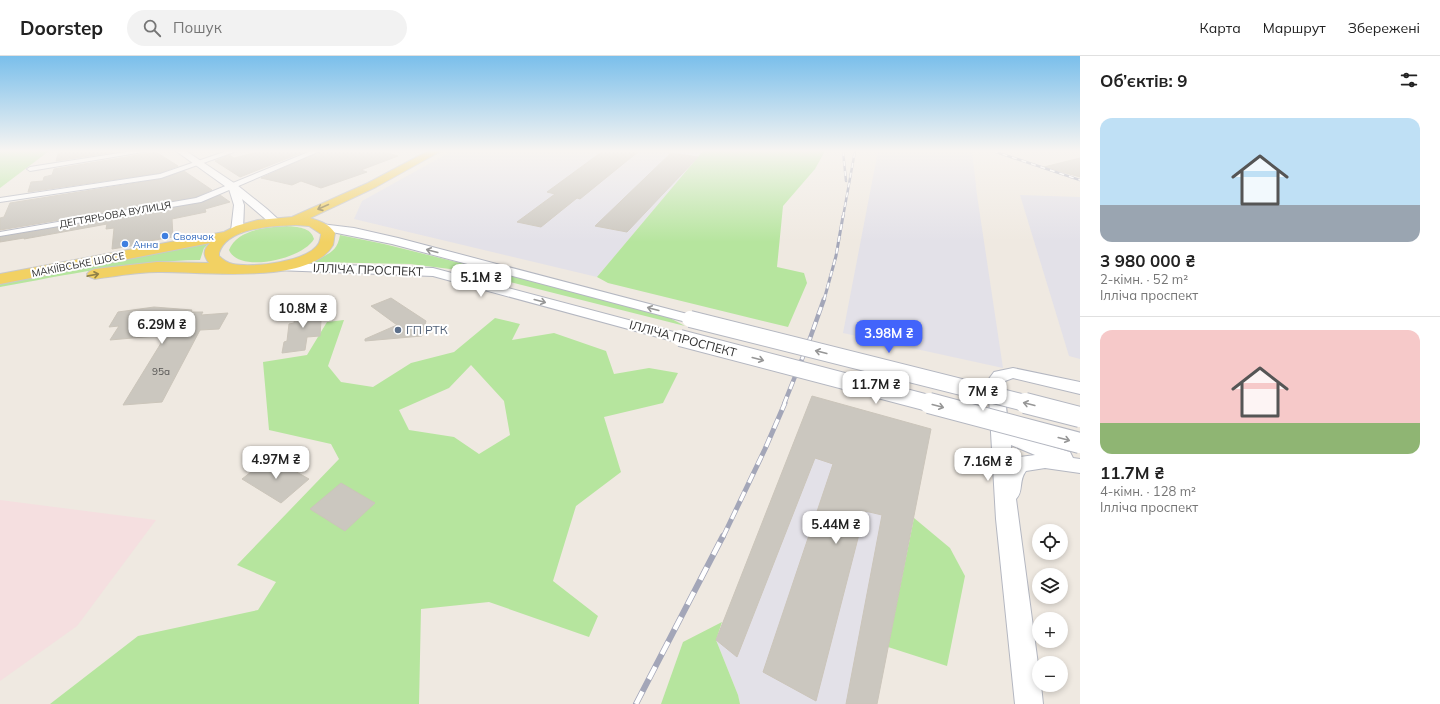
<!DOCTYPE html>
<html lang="uk">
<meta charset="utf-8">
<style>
:root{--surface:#fff;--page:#f2f2f2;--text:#222;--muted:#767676;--line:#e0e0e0;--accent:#4264fb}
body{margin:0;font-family:Mulish,sans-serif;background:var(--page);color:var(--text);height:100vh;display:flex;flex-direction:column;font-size:15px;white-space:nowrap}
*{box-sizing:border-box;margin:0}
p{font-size:13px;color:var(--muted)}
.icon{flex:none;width:22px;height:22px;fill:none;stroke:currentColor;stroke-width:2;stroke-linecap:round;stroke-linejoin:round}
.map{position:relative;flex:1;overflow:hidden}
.side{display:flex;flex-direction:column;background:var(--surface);width:360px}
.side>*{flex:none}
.buttons{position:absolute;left:1032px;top:468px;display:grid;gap:8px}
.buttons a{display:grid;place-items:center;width:36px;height:36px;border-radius:50%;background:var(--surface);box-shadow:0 2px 6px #0003;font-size:20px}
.price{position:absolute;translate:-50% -34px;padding:0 9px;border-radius:8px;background:#fff;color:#222;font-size:13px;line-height:26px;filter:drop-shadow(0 1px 2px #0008)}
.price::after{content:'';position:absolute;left:50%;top:24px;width:12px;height:9px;margin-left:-6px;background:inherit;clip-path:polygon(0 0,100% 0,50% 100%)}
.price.on{background:var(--accent);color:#fff}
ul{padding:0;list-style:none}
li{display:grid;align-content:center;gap:8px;height:212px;padding:0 20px}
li+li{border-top:1px solid var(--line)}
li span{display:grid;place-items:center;height:124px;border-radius:12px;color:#555}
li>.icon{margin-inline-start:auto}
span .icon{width:72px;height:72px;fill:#fffc;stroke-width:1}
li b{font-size:17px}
h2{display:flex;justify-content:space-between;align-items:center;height:48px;padding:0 20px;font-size:17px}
header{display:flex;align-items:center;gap:24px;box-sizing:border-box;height:56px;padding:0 20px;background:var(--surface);border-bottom:1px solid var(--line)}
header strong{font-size:19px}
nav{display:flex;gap:22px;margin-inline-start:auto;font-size:14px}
.search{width:280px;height:36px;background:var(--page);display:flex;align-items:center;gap:10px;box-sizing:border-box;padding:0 14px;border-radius:22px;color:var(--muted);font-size:15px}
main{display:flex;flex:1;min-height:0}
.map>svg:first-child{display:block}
.industrial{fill:#e3e1e8}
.medical{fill:#f5dfe0}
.green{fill:#b6e59e;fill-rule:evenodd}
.building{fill:#cbc7bf;stroke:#cbc5ba}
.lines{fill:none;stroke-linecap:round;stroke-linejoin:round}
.street-casing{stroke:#b4b7c1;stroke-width:2}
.secondary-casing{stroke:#b4b7c1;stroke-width:2}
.primary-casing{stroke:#c9c9c9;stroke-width:2}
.street{fill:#fff;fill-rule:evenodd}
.secondary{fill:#fff;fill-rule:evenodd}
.primary{fill:#f2d163;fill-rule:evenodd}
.rail-far4-casing{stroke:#a3a6b8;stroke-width:2.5}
.rail-far3-casing{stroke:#a3a6b8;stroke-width:3}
.rail-far2-casing{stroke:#a3a6b8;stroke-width:4.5}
.rail-far1-casing{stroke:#a3a6b8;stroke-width:5}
.rail-casing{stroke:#a3a6b8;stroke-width:6}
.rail-far4{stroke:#fff;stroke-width:1.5;stroke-dasharray:5;stroke-linecap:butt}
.rail-far3{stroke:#fff;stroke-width:2;stroke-dasharray:6;stroke-linecap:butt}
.rail-far2{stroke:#fff;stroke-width:3;stroke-dasharray:8;stroke-linecap:butt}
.rail-far1{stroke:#fff;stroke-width:3.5;stroke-dasharray:10;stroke-linecap:butt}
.rail{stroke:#fff;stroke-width:4.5;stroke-dasharray:14;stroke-linecap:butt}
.secondary-bridge-far1-casing{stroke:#b4b7c1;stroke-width:18;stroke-linecap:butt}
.secondary-bridge-casing{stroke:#b4b7c1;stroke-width:22;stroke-linecap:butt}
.secondary-bridge-far1{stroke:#fff;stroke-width:16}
.secondary-bridge{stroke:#fff;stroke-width:20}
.oneway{stroke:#908048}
.oneway2{stroke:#969696}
.shop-dot{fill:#3f7fe0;stroke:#fff;stroke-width:1.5}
.service-dot{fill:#5c6f8a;stroke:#fff;stroke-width:1.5}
.labels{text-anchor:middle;stroke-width:4;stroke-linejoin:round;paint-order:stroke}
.far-street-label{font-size:10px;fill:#2e2e2e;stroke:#fff}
.far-shop-label{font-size:10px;fill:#366cbe;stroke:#fff;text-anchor:start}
.number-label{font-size:10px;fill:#555452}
.street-label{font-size:12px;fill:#2e2e2e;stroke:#fff}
.service-label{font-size:12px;fill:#4e5e75;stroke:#fff;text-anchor:start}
</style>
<header>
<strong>Doorstep</strong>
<div class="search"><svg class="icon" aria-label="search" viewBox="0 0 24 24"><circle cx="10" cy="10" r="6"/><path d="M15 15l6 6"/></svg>Пошук</div>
<nav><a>Карта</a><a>Маршрут</a><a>Збережені</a></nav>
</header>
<main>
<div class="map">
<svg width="1080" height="648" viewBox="0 0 1080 648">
<rect width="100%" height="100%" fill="#efe9e1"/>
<g class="industrial">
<polygon points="452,95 703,95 597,221 354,163 362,145"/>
<polygon points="878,95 972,95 977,139 1003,312 843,277"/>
<polygon points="1020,139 1080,141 1080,303 1069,300"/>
<polygon points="812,340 931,373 877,648 740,648 738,639 716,584"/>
</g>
<polygon class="medical" points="0,444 156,464 77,570 0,625"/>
<g class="green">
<polygon points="0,95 49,95 0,132"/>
<polygon points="703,95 825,95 815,113 783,150 777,211 804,217 807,227 788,271 608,227 597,221"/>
<path d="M287,170C297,171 311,171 314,183C303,203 239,218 229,194C237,173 268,171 287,170Z"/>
<path d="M340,179L384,188L601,242L670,262L685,270L466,215L410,208L314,206C328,197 337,197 340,179Z"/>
<path d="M209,187L204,192L200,204C132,205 66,219 0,231V226Z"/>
<path d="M495,262L520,268L512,284L554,277L606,295L614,318L649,312L678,317L663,347L604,361L621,416L576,450L553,525L598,560L589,581L489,546L421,553L419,648H50L138,580L258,554L276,526L237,509L339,403L331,388L269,374L263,306L307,299L327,266L344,264L328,310L341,326L373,331L411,307L454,296ZM471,309L504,345L510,379L479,398L454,381L409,374L399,354L449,332Z"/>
<polygon points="914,462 950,492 965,520 947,610 888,591"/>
<polygon points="722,566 716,584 738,639 740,648 661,648 683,586"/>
</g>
<g class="building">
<polygon points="59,95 121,95 56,105"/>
<polygon points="262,95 306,95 240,121 215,105 229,99 234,102"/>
<polygon points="321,95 380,95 398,100 361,114 367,116 321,132 301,125 292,129 261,122"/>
<polygon points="603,95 639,95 580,143 577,142 541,171 517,166 555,138 547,136"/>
<polygon points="156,96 178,110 160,117 28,136 31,126 43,125 44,121 52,119 54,113"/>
<polygon points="671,97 698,101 627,176 595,170"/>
<polygon points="1080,102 1080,121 1044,111"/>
<polygon points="184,115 212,134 196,141 0,174 0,162 4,161 10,147 161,123"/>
<polygon points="220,139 230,146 205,153 206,156 172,163 173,181 137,187 137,189 112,193 114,172 106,173 107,168 24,183 24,182 0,186 0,181 201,147"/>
<polygon points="391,242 426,265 422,280 365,285 365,283 397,269 371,250"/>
<polygon points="322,250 320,280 307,281 305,294 282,297 284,286 287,285 289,268 294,267 296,253"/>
<polygon points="154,251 192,254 191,256 203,256 201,259 228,257 219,273 200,274 162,346 123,349 166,279 110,284 119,270 109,271 118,256"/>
<polygon points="812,340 931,373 877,648 846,648 882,459 865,455 816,645 763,616 833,408 815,402 737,601 716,584"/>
<polygon points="270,401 309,423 281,447 242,423"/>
<polygon points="341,427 375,447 345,475 310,453"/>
</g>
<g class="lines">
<defs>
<g id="street">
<polygon points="132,95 149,95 30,115 27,113 30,111"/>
<polygon points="227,95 237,95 161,122 0,146 0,142 160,118"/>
<polygon points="311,95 320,95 201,146 0,180 0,176 196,142"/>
</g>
<g id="secondary">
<polygon points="176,95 186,95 237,129 267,153 280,165 278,167 270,167 242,143 244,149 243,175 241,177 233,177 231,175 234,149 229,133"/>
<polygon points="321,168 354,172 398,182 695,260 697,263 695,266 690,267 392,188 317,173 315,171 317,169"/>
<polygon points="281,207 433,212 685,279 688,282 685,285 680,287 433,220 276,214 275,211 276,208"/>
<path d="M1013,312L1080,326V338L1013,322L1005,325C1006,335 1005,353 1008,363C1016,383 1052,390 1070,396L1073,402L1080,403V417L1045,412L1026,415C1018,425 1024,435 1016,443L1039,616V629H1041L1043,648H1015L996,463L988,324L994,316ZM1011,389L1035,399L1020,401L1012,404Z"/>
</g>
<path id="primary" d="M428,95H441L376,131L310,162C320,165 329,168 335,177C334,181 334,185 333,189C310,230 199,215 158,216C137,216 116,220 95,223L90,221L87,218L90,215L95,213L157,206L209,207C203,199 203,194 210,187L0,228V218L224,176L236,170L258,164L292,161L368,127ZM296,169L309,170L321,178C321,180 320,184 319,187C309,206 252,212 233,208C228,207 223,204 219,200V197C227,171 274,170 296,169Z"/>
</defs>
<use href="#street" class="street-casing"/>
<use href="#secondary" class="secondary-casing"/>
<use href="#primary" class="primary-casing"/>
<use href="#street" class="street"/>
<use href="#secondary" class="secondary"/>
<use href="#primary" class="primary"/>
<defs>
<g id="rail-far4">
<polyline points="843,95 846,125"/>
<polyline points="993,95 1080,124"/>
<polyline points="843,161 855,95"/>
</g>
<polyline id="rail-far3" points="824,244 836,200 843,160"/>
<polyline id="rail-far2" points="784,348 808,288 824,243"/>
<polyline id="rail-far1" points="723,481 765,393 785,347"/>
<polyline id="rail" points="636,648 723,480"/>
</defs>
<use href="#rail-far4" class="rail-far4-casing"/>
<use href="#rail-far3" class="rail-far3-casing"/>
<use href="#rail-far2" class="rail-far2-casing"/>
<use href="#rail-far1" class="rail-far1-casing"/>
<use href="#rail" class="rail-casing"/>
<use href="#rail-far4" class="rail-far4"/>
<use href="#rail-far3" class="rail-far3"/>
<use href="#rail-far2" class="rail-far2"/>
<use href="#rail-far1" class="rail-far1"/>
<use href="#rail" class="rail"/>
<defs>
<g id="secondary-bridge-far1">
<polyline points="690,263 1029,348"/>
<polyline points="680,282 932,348"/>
</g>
<g id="secondary-bridge">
<polyline points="929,347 1080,387"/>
<polyline points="1025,347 1080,361"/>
</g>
</defs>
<use href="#secondary-bridge-far1" class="secondary-bridge-far1-casing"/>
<use href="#secondary-bridge" class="secondary-bridge-casing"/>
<use href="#secondary-bridge-far1" class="secondary-bridge-far1"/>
<use href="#secondary-bridge" class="secondary-bridge"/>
</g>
<defs><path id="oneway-shaft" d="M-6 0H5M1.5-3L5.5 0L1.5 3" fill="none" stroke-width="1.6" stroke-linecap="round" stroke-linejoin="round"/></defs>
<g class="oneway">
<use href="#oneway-shaft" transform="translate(323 151) rotate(156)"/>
<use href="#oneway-shaft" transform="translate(93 219) rotate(-11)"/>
</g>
<g class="oneway2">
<use href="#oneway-shaft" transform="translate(432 195) rotate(-165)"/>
<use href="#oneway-shaft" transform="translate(540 245) rotate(15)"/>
<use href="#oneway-shaft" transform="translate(653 253) rotate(-165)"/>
<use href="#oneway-shaft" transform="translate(821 296) rotate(-166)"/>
<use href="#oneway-shaft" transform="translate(758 303) rotate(15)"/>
<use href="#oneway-shaft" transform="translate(1029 348) rotate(-166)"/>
<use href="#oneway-shaft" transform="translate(938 350) rotate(15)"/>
<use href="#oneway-shaft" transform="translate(1064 383) rotate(15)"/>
</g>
<linearGradient id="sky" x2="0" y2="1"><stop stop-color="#7abfeb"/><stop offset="0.51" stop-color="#f8f5f2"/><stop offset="1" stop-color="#f8f5f2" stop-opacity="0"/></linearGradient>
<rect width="1080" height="186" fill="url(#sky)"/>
<g class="shop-dot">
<circle cx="165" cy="180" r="4"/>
<circle cx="125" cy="188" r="4"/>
</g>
<circle class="service-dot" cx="398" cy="274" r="4"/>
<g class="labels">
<g class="far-street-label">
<text transform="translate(115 158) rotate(-10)" y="4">ДЕГТЯРЬОВА ВУЛИЦЯ</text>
<text transform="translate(78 208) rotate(-11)" y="4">МАКІЇВСЬКЕ ШОСЕ</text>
</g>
<g class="far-shop-label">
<text x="173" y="184">Своячок</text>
<text x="133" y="192">Анна</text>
</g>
<g class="number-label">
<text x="161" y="319">95а</text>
</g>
<g class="street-label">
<text transform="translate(368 214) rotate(2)" y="4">ІЛЛІЧА ПРОСПЕКТ</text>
<text transform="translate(683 283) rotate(15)" y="4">ІЛЛІЧА ПРОСПЕКТ</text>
</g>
<g class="service-label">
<text x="406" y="278">ГП РТК</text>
</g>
</g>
</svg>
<div class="buttons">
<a><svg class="icon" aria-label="locate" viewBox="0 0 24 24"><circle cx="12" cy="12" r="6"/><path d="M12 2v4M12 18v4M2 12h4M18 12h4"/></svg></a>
<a><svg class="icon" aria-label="layers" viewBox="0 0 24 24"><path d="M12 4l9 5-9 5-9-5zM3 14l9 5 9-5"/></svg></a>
<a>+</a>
<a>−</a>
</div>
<b class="price" style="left:481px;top:242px">5.1M ₴</b>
<b class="price" style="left:303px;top:273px">10.8M ₴</b>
<b class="price" style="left:162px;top:289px">6.29M ₴</b>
<b class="price on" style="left:889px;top:298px">3.98M ₴</b>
<b class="price" style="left:876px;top:349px">11.7M ₴</b>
<b class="price" style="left:983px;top:356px">7M ₴</b>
<b class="price" style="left:276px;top:424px">4.97M ₴</b>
<b class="price" style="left:988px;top:426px">7.16M ₴</b>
<b class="price" style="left:836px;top:489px">5.44M ₴</b>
</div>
<section class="side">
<h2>Об’єктів: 9<svg class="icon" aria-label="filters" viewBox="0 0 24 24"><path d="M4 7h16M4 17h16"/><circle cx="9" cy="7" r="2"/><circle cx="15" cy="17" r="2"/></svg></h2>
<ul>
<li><span style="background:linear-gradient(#bfe0f5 70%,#9aa5b1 0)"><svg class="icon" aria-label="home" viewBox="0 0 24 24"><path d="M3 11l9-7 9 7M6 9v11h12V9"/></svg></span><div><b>3 980 000 ₴</b><p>2-кімн. · 52 m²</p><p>Ілліча проспект</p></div></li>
<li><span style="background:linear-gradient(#f6c9c9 75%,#8fb573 0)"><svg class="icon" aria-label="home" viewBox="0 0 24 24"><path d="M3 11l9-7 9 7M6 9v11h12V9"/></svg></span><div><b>11.7M ₴</b><p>4-кімн. · 128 m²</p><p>Ілліча проспект</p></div></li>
</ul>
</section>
</main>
